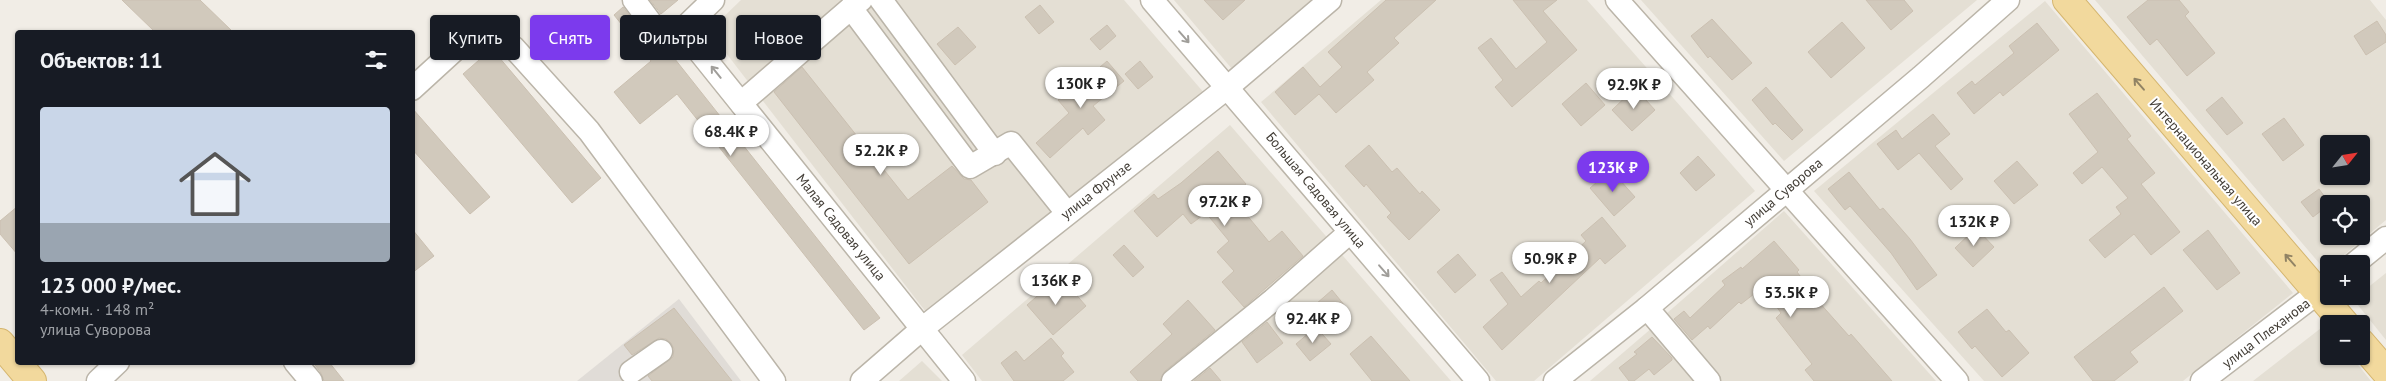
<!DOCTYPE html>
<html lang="ru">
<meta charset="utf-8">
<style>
:root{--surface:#171b24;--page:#242831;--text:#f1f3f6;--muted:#9ea1a6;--accent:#7c3aed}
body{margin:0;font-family:"PT Sans",sans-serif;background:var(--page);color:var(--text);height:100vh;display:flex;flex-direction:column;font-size:19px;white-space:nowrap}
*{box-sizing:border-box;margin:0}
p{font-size:16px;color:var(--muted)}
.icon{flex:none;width:28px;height:28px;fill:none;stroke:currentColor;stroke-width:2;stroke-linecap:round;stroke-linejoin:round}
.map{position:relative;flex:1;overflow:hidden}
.panel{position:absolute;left:15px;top:30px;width:400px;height:335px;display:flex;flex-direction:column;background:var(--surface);border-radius:5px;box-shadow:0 1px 4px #0004}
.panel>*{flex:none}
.top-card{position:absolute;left:430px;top:15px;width:475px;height:45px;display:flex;gap:10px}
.needle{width:32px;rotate:60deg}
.controls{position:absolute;left:2320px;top:135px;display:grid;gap:10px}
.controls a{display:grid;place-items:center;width:50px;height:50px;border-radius:5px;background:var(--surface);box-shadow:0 1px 4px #0004;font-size:25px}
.price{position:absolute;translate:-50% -42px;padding:0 11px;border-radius:18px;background:#fff;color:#222;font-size:16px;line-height:32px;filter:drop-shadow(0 1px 2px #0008)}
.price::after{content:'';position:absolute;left:50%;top:30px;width:15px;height:11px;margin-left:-8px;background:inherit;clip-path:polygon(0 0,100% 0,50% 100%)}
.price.active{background:var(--accent);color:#fff}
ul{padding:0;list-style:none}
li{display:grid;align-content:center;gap:10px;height:265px;padding:0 25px}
li span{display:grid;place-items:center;height:155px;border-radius:5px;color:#555}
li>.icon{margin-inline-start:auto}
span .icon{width:90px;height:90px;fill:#fffc;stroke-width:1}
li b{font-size:21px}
h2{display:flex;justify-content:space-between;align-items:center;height:60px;padding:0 25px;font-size:21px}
.pill{padding:0 18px;border-radius:5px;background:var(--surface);box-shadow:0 1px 4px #0004;font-size:18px;line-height:45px}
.pill.active{background:var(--accent);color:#fff}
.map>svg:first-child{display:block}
.residential{fill:#e4dfd4;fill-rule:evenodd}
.industrial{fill:#e0dcd7}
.building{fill:#d1c9bc;stroke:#cbc0b1}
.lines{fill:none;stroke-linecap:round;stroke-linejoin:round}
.minor-casing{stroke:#bbb5a9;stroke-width:25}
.major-casing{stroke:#d5b66f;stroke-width:30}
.minor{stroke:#fff;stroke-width:22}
.major{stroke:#f2d99d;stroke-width:28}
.oneway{stroke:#a09e9a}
.oneway2{stroke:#918364}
.labels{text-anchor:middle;stroke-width:4;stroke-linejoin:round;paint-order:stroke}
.street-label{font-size:14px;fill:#423d36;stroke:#fff}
</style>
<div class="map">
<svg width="2386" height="381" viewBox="0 0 2386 381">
<rect width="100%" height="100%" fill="#f1ede6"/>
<g class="residential">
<polygon points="741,0 1124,0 1205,94 936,325 709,31"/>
<polygon points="1174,0 1314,0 1232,69"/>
<polygon points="1381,0 1587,0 1755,191 1534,381 1496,381 1261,102"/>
<polygon points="1641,0 1977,0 1784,161"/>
<path d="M2095,0H2370L2386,20V220L2333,264H2329L2325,270ZM2329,144H2361V176H2329ZM2329,204H2361V236H2329Z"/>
<polygon points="2045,1 2293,293 2183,381 1984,381 1814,191"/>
<polygon points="1230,125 1451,381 982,381 962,355"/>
<polygon points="1784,211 1936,381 1721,381 1666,314"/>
<polygon points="2386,273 2386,340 2353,299 2361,296 2361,293"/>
<polygon points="2325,325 2329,330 2329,356 2351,356 2371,381 2253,381"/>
<polygon points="1652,328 1700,381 1590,381"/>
<polygon points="922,361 942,381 899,381"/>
</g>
<polygon class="industrial" points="679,299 741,381 577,381"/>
<g class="building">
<polygon points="122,0 200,0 233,32 155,32"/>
<polygon points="650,0 678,0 661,14"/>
<polygon points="1204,0 1245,0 1223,20"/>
<polygon points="1386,0 1436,0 1394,38 1399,43 1367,72 1374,80 1336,113 1319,94 1295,115 1275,92 1303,67 1320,87 1342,67 1328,52"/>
<polygon points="1513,0 1557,0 1543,11 1577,50 1512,107 1495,87 1503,80 1478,48 1491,38 1516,69 1547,42"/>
<polygon points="1866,0 1904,0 1913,11 1891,30"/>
<polygon points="2148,0 2179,0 2189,12 2185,16 2215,53 2187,76 2157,39 2150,45 2127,17"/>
<polygon points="1040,5 1054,22 1039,34 1025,17"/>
<polygon points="623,7 647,39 652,43 663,44 880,318 864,330 677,94 640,124 614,92 651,61 614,15"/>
<polygon points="1712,19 1752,63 1732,80 1710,56 1708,58 1691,36"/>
<polygon points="2377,21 2386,35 2386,42 2366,55 2354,36"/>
<polygon points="1842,22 1865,48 1831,78 1808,52"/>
<polygon points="2037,23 2059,50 2003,96 2000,92 1974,114 1957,93 1972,81 1975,85 2014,53 2009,46"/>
<polygon points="1107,25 1116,36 1100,50 1090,39"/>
<polygon points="958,27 976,47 955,65 937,44"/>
<polygon points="487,53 498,56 601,178 572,203 463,74"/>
<polygon points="1107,61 1124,81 1093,106 1105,120 1088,135 1083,128 1050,158 1036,143 1069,113 1058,100 1075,85 1077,87"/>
<polygon points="1140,61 1153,77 1138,89 1125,74"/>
<polygon points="802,67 908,200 952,166 964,179 971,180 988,202 909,264 774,92"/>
<polygon points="1586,83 1605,105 1581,126 1562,104"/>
<polygon points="1766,87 1803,130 1792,140 1775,123 1773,125 1752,100"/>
<polygon points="1635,88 1655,110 1632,131 1612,110"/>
<polygon points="2097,93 2131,136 2127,139 2155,173 2141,184 2180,232 2151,255 2134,234 2105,258 2089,240 2121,214 2116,207 2128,198 2102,167 2082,184 2073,173 2098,152 2069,114"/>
<polygon points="2222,97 2243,123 2227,135 2206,110"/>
<polygon points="412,108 490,197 470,214 412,149"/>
<polygon points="1933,114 1950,134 1935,146 1963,179 1951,190 1919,153 1898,170 1877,144 1896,130 1902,139"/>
<polygon points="2284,118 2304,145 2283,161 2262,134"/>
<polygon points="1369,145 1392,172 1397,168 1420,194 1422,191 1440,210 1409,240 1387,217 1391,213 1366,184 1364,187 1345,166"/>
<polygon points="1218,151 1246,184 1232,197 1269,242 1282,231 1303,256 1244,307 1222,282 1234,271 1217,252 1229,241 1206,213 1191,224 1183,214 1157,237 1134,211 1154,194 1158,199 1181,183"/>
<polygon points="1698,156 1715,175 1696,191 1680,173"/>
<polygon points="2017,161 2038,185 2014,204 1994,181"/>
<polygon points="1611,170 1635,197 1614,216 1590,188"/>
<polygon points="1849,172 1880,210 1883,208 1910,239 1937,275 1917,290 1891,253 1850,206 1845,210 1828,189"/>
<polygon points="2319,189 2330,204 2313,217 2301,202"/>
<polygon points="18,206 18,255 0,234 0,221"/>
<polygon points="1602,217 1626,246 1605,264 1600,258 1502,350 1483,327 1508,304 1490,280 1502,272 1521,297 1539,281 1541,283 1586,241 1581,235"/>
<polygon points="1976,228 1994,247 1973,267 1955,248"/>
<polygon points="412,229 434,256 412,273"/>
<polygon points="2208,230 2240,273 2217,290 2183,250"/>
<polygon points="1774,241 1799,270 1797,272 1804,281 1802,283 1849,336 1851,334 1892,381 1814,381 1805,370 1812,364 1776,318 1781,313 1763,287 1741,304 1739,302 1710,329 1708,326 1692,340 1674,319 1684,311 1690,318 1725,285 1722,281 1741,267 1742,269"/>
<polygon points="1124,245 1144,267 1133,277 1113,255"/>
<polygon points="1458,254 1476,275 1455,293 1437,272"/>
<polygon points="1060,276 1086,306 1053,335 1027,305"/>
<polygon points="2164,287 2183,311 2130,352 2138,362 2114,381 2093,381 2074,357"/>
<polygon points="1332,290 1349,311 1334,324 1316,304"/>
<polygon points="1188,300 1215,330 1165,371 1160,381 1138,381 1130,372 1172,334 1163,324"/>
<polygon points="674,308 732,381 652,381 648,376 673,357 674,349 671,343 666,339 659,338 632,355 624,345"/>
<polygon points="1987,309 2006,332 2009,330 2029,353 2002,377 1975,346 1972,349 1958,332"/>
<polygon points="1267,322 1283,343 1257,363 1242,342"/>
<polygon points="1316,327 1331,344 1310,361 1296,344"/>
<polygon points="1371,336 1410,381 1372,381 1350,354"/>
<polygon points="1652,337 1672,358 1672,360 1654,375 1649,369 1634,381 1629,381 1619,368 1637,354 1634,352"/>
<polygon points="1051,338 1064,353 1061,356 1074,372 1063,381 1014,381 1001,363 1016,351 1024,361"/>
<polygon points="313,362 329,362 344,381 324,381 321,373"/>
<polygon points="1210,368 1221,381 1194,381"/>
</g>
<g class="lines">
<defs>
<g id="minor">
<polyline points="634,0 657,31 682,30 964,381"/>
<polyline points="861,0 851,8 970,167 1011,143 1067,213"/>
<polyline points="881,0 995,154"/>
<polyline points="1152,0 1478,381"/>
<polyline points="1617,0 1957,381"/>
<polyline points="682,30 713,0"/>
<polyline points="412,89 471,35 513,47 589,131 774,381"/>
<polyline points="741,103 851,8"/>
<polyline points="2354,264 2386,238"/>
<polyline points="1647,308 1709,381"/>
<polyline points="295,362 311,381"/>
<polyline points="631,372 661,351"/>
<polyline points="98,381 118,362"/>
<polyline points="862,381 923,328 1228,87 1330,0"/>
<polyline points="1173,381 1273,300 1350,232"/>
<polyline points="1555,381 1647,308 1921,77 2008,0"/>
<polyline points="2202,381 2329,284"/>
</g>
<g id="major">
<polyline points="2067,0 2345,324"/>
<polyline points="0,343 32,381"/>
<polyline points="2361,343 2386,372"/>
</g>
</defs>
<use href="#minor" class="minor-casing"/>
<use href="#major" class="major-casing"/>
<use href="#minor" class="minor"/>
<use href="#major" class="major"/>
</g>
<defs><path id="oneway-shaft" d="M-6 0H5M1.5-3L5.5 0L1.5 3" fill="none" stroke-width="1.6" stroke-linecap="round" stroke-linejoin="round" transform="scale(1.25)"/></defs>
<g class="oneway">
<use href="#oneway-shaft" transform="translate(1184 37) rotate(49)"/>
<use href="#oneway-shaft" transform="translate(716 72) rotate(-129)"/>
<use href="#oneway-shaft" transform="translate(1384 271) rotate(49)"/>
</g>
<g class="oneway2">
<use href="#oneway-shaft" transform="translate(2139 84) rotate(-131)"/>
<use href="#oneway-shaft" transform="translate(2290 260) rotate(-131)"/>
</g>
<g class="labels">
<g class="street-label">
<text transform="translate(2206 162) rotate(49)" y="5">Интернациональная улица</text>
<text transform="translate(1096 190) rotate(-38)" y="5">улица Фрунзе</text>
<text transform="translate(1316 190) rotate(50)" y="5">Большая Садовая улица</text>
<text transform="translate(1783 192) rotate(-40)" y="5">улица Суворова</text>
<text transform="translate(841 227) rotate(51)" y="5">Малая Садовая улица</text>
<text transform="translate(2266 333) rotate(-37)" y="5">улица Плеханова</text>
</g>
</g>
</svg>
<div class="controls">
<a><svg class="needle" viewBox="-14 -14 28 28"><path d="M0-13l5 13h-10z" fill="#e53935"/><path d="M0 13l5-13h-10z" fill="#9ea1a6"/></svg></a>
<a><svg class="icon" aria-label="locate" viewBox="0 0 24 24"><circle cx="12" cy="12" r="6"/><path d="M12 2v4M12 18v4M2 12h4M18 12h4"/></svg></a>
<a>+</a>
<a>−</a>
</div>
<b class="price" style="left:1081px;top:109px">130K ₽</b>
<b class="price" style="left:1634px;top:110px">92.9K ₽</b>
<b class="price" style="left:731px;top:157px">68.4K ₽</b>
<b class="price" style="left:881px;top:176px">52.2K ₽</b>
<b class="price active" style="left:1613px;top:193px">123K ₽</b>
<b class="price" style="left:1225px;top:227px">97.2K ₽</b>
<b class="price" style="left:1974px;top:247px">132K ₽</b>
<b class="price" style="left:1550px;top:284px">50.9K ₽</b>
<b class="price" style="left:1056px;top:306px">136K ₽</b>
<b class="price" style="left:1791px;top:318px">53.5K ₽</b>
<b class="price" style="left:1313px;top:344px">92.4K ₽</b>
<div class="top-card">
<a class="pill">Купить</a>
<a class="pill active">Снять</a>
<a class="pill">Фильтры</a>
<a class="pill">Новое</a>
</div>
<section class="panel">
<h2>Объектов: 11<svg class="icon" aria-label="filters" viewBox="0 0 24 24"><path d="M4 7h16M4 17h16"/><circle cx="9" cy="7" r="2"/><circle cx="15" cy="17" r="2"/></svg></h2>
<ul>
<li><span style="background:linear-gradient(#c9d6e8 75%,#9aa5b1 0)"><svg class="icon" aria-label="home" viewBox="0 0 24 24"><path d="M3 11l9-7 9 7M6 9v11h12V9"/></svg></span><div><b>123 000 ₽/мес.</b><p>4-комн. · 148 m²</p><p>улица Суворова</p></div></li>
</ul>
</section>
</div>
